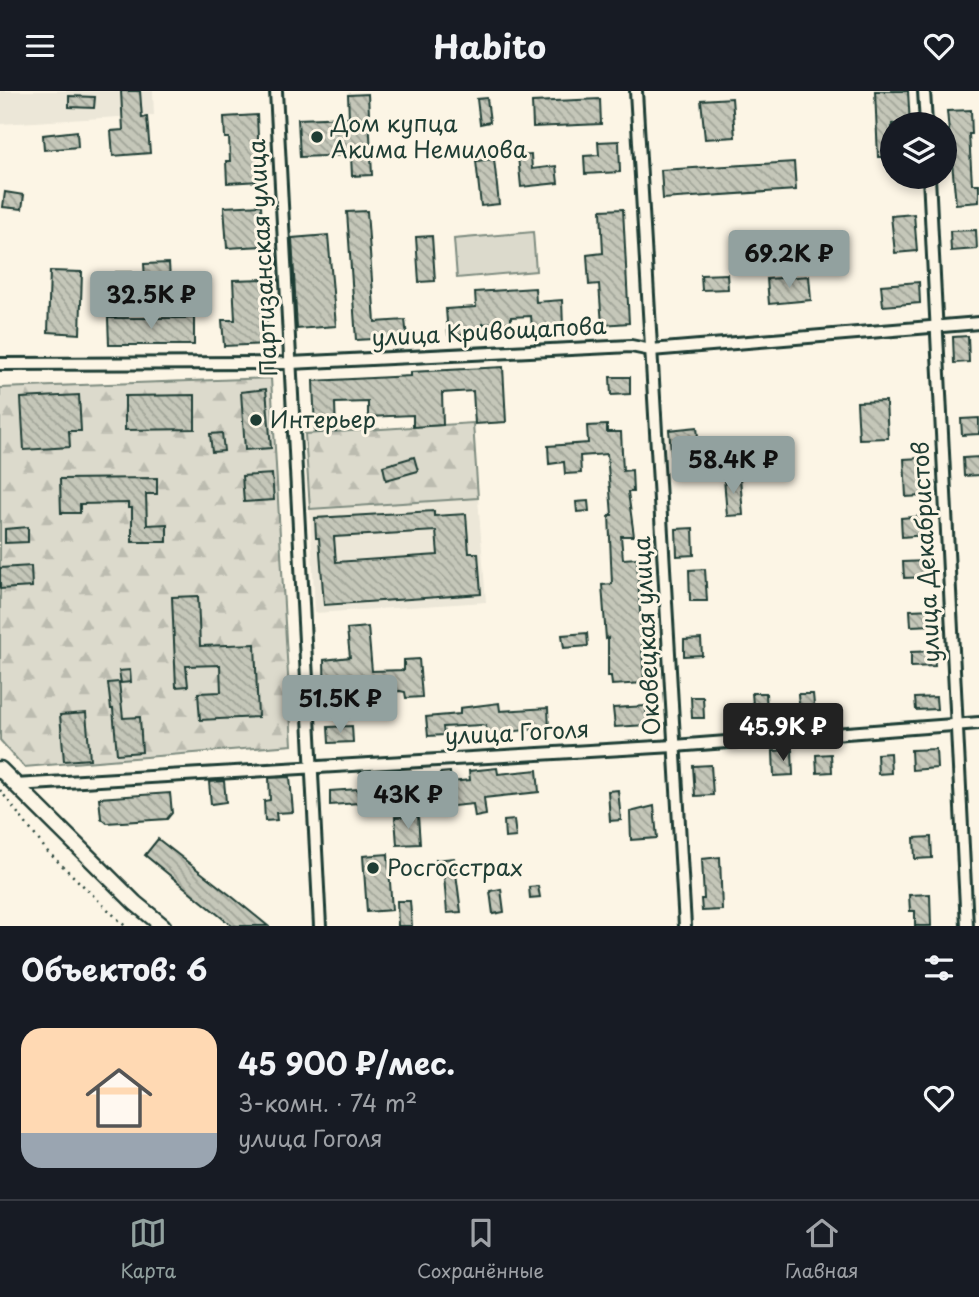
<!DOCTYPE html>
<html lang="ru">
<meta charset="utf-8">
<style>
:root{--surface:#171b24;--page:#242831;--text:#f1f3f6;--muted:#9ea1a6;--line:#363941;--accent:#92a19f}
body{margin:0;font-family:"Playpen Sans",sans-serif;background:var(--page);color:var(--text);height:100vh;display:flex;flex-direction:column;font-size:26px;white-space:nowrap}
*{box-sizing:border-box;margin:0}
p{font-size:23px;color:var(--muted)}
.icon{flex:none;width:38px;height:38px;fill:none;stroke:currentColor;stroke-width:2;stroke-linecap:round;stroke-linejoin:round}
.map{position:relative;height:835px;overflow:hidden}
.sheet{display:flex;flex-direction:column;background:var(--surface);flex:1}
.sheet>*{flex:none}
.buttons{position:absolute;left:880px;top:21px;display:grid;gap:14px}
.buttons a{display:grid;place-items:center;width:77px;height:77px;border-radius:50%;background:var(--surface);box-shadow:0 4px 10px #0003;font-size:35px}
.price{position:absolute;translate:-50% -60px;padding:0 16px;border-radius:7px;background:var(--accent);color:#111;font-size:23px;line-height:46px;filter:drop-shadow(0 2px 4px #0008)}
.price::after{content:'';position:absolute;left:50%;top:42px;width:21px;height:16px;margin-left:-10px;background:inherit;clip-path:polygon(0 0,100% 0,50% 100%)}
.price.selected{background:#222;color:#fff}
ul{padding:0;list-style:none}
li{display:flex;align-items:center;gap:21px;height:175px;padding:0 21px}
li span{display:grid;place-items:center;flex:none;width:196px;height:140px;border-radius:21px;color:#555}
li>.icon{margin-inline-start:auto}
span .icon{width:84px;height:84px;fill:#fffc;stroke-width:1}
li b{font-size:30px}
h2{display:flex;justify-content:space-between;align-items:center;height:84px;padding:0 21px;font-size:30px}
header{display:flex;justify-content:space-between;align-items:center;height:91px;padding:0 21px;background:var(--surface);font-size:32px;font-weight:700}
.tabs{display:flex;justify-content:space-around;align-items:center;height:98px;border-top:2px solid var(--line);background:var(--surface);font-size:19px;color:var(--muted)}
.tabs a{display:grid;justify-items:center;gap:4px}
.tabs .selected{color:var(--accent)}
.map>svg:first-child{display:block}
.built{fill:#ece7d8}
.green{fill:#dcdacc;stroke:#7e8c80;stroke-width:2}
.forest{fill:url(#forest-firs);stroke:#7e8c80;stroke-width:2}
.building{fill:url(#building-back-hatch);stroke:#1f3d34;stroke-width:2;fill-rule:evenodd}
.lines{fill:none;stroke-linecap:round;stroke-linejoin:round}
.street-casing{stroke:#1f3d34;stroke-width:16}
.secondary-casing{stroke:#1f3d34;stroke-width:19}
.path{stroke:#1f3d34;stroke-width:2.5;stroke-dasharray:2 5;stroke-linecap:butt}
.street{stroke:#fcf5e5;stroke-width:10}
.secondary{stroke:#fcf5e5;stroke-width:14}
.poi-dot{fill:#1f3d34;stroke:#fcf5e5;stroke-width:2.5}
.labels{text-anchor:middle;stroke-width:6;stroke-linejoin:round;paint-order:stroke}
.poi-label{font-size:23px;fill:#1f3d34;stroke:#fcf5e5;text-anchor:start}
.street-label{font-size:23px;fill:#1f3d34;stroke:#fcf5e5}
</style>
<header><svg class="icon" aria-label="menu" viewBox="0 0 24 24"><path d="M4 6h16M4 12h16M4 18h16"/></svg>Habito<svg class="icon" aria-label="heart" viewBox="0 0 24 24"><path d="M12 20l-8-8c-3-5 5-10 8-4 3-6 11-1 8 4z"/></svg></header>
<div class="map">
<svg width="979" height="835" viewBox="0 0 979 835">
<defs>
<pattern id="forest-firs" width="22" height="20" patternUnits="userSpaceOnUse" patternTransform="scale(1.75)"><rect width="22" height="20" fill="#dcdacc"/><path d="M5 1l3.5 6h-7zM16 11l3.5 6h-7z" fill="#bcbcb0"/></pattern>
<pattern id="building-back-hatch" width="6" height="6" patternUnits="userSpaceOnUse" patternTransform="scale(1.75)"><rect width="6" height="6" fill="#c5c7b9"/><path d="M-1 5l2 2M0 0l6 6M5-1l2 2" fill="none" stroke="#9fa397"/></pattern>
</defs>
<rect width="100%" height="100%" fill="#fcf5e5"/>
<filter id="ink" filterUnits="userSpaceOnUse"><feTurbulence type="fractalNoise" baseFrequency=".0143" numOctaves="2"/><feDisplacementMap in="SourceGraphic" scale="14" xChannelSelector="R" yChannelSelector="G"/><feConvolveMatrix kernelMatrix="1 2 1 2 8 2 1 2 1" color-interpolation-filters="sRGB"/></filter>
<g filter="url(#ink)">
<g class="built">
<polygon points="0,0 153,0 154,24 0,33"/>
<polygon points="478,407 486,511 315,522 310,418"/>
</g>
<polygon class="green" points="533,141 536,180 457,187 454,148"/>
<g class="forest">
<polygon points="271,287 292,654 24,676 0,649 0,297"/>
<polygon points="473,332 478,407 310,418 305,343"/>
</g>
<g class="building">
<polygon points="121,0 140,0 142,27 147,26 150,62 113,65 111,40 123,39"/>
<polygon points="875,0 908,0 910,33 892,33 892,66 878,66"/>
<polygon points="368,3 372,84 352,85 351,64 300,66 298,28 349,26 348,4"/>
<polygon points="69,5 95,6 94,17 69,16"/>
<polygon points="487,7 490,31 480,33 477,8"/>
<polygon points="732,7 735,46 705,48 701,9"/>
<polygon points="600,8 601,33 533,36 532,11"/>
<polygon points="971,19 972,43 969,43 972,93 979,93 979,111 956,113 947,20"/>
<polygon points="257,24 260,90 227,92 226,70 230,70 229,47 225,47 224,26"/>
<polygon points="77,40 78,56 44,59 43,44"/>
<polygon points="619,50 620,81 585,83 584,65 599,64 598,51"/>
<polygon points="531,64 532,78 556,75 558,92 521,96 518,65"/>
<polygon points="494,68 499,113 481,115 476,70"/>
<polygon points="794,71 796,99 663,108 661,79"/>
<polygon points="5,101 24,104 22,118 3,116"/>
<polygon points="261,114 263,155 227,157 224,116"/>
<polygon points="623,118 629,232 602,234 599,193 589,194 587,164 603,162 601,119"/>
<polygon points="367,120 375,231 405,229 407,246 356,249 347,121"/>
<polygon points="914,123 917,160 895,162 891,125"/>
<polygon points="976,139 977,158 951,160 950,140"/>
<polygon points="328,144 336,235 297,238 292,147"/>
<polygon points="432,145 435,190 419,191 416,146"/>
<polygon points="169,172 170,187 145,188 144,173"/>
<polygon points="50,180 82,181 80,243 48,241"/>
<polygon points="116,181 131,181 131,199 117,200"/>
<polygon points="727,183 728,198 702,199 701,184"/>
<polygon points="809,185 811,209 769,213 767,188"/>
<polygon points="265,188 268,253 224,255 222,229 235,229 233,189"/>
<polygon points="919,191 920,212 883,215 881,194"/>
<polygon points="535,197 536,211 562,209 563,236 532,238 531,225 511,226 511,231 483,233 483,242 448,244 446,218 476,216 475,201"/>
<polygon points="108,227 194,227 194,254 109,254"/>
<polygon points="968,245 969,271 954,272 953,246"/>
<polygon points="503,276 506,331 475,333 473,300 442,302 443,334 413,336 413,324 368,326 368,311 335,312 336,340 315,341 313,290 411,285 411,281"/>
<polygon points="610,286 630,286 630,303 611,304"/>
<polygon points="266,298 271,357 245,359 241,301"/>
<polygon points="79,304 81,340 69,340 70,356 24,359 21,307"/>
<polygon points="195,304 195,338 125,339 125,305"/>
<polygon points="886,310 888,347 859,348 857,311"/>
<polygon points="979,327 979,343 962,344 961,328"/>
<polygon points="607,334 607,341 621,341 623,380 632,379 633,401 628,401 634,445 621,445 623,468 637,467 644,592 612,594 611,585 608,585 608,547 606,548 602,494 612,493 609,424 612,424 607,363 580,365 581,382 565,383 564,371 549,373 548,355 588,352 587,335"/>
<polygon points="697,336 701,376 673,379 669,339"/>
<polygon points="222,342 224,360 212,361 210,343"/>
<polygon points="414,366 418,380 386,389 383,375"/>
<polygon points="979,366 979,384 964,385 963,367"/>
<polygon points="920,367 922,405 906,406 904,368"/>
<polygon points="272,383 274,409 244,411 242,385"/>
<polygon points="740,386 743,424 727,425 724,387"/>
<polygon points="157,387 157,403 146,403 147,434 167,433 167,451 132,451 132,417 128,417 128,412 80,413 80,422 61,422 60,388"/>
<polygon points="588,410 589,420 577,421 576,411"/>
<path d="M434,420V425L466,423L469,462H478L481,503L324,514L319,447H316L315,427ZM436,440L438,464L336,471L334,446Z"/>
<polygon points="924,425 925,444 902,446 901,427"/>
<polygon points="28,436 28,451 5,452 5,438"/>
<polygon points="693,437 694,464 677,465 676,438"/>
<polygon points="927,470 928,486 904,487 903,471"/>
<polygon points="31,475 32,496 0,498 0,477"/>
<polygon points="705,478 707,510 690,510 689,479"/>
<polygon points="198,505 200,555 255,553 258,626 200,629 198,602 221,601 220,574 186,575 188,595 176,596 172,506"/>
<polygon points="932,518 933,534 911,535 910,519"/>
<polygon points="368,536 372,580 404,579 404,569 419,568 422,606 406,607 405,601 400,600 350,603 351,610 325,612 324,569 350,566 347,538"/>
<polygon points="587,542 588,555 564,557 562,544"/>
<polygon points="701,548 702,564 684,565 684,549"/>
<polygon points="934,560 935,575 911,576 911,561"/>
<polygon points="130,579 131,591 121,592 119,580"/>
<polygon points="119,591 123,627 140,626 142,661 117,663 113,618 111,618 108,592"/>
<polygon points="752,602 766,602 767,624 754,625"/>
<polygon points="798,603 813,603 815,624 800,625"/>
<polygon points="691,606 703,606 704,627 692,627"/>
<polygon points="936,606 937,618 916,619 915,607"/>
<polygon points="499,612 500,620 548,617 549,639 535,640 535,638 487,643 486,635 482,634 443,636 444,644 428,645 426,626 460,623 460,617"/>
<polygon points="646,615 647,634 615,636 613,617"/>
<polygon points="86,622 90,668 64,670 60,624"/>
<polygon points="352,635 353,651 329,652 328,636"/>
<polygon points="936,658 937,677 912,679 911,659"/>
<polygon points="792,659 793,684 774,685 773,660"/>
<polygon points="890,662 891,682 878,683 877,663"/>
<polygon points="831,663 832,681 817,682 816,664"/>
<polygon points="711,674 713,704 695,705 693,675"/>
<polygon points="497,677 498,683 537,679 539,701 484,707 486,724 475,726 473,713 423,718 422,709 442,707 440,682 450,681 451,691 470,689 469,680"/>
<polygon points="290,686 293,721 276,722 277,729 265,730 264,710 270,709 269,687"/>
<polygon points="224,690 226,711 211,713 209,691"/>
<polygon points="358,698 359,712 330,714 330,700"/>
<polygon points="618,699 621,729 610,730 608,700"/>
<polygon points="170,702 172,722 167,728 107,732 101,727 99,707"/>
<polygon points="654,715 657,747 631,749 630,721"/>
<polygon points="418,725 420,753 397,754 395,726"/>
<polygon points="514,729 516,746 505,747 504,730"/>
<polygon points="931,746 932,767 915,768 914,747"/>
<polygon points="158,748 230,804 268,835 232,835 145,764"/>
<polygon points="388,763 392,819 367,821 363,765"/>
<polygon points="720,766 722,819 702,820 701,808 704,808 702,768"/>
<polygon points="454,767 461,821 447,822 444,785 438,786 436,769"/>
<polygon points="538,795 540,806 530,807 529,796"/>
<polygon points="501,798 504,821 493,823 490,800"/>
<polygon points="930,803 931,835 915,835 915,820 910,820 909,804"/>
<polygon points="397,810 410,810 412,835 398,835"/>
</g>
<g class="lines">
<defs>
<g id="street">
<polyline points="276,0 320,835"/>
<polyline points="636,0 685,835"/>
<polyline points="924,0 926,33"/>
<polyline points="929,86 967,835"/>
<polyline points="0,273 290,272 631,255 651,259 979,232"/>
<polyline points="15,694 674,655 979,632"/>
</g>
<polyline id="secondary" points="0,678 135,812 163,835"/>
</defs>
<use href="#street" class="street-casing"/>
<use href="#secondary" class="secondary-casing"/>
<polyline class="path" points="0,699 47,760 125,835"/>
<use href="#street" class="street"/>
<use href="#secondary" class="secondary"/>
</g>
</g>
<g class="poi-dot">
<circle cx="317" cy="46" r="7"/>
<circle cx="256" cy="329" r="7"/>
<circle cx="373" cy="777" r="7"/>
</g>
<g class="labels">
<g class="poi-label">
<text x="331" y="41">Дом купца<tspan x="331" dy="26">Акима Немилова</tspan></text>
<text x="270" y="337">Интерьер</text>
<text x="387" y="785">Росгосстрах</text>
</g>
<g class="street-label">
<text transform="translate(263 167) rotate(-93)" y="8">Партизанская улица</text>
<text transform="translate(489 241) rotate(-3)" y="8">улица Кривощапова</text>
<text transform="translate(926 461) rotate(-93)" y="8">улица Декабристов</text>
<text transform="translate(647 545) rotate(-93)" y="8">Оковецкая улица</text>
<text transform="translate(517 642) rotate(-3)" y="8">улица Гоголя</text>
</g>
</g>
</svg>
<div class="buttons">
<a><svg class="icon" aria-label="layers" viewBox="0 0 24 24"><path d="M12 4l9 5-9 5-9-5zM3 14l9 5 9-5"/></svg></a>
</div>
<b class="price" style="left:789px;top:199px">69.2K ₽</b>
<b class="price" style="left:151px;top:240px">32.5K ₽</b>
<b class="price" style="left:733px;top:405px">58.4K ₽</b>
<b class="price" style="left:340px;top:644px">51.5K ₽</b>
<b class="price selected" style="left:783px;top:672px">45.9K ₽</b>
<b class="price" style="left:408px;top:740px">43K ₽</b>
</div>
<section class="sheet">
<h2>Объектов: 6<svg class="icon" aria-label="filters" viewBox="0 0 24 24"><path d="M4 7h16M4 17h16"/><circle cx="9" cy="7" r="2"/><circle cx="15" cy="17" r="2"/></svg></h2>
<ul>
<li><span style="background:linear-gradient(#ffd9b3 75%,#9aa5b1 0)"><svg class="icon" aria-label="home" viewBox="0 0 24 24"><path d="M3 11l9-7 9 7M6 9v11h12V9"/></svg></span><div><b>45 900 ₽/мес.</b><p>3-комн. · 74 m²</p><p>улица Гоголя</p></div><svg class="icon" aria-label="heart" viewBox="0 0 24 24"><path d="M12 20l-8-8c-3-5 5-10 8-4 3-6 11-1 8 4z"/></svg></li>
</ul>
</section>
<nav class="tabs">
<a class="selected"><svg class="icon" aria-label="map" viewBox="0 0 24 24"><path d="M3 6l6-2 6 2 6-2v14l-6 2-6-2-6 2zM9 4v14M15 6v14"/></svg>Карта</a>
<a><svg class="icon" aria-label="saved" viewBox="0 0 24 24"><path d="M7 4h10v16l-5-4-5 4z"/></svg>Сохранённые</a>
<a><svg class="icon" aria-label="home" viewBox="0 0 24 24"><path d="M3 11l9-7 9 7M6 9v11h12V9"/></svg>Главная</a>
</nav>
